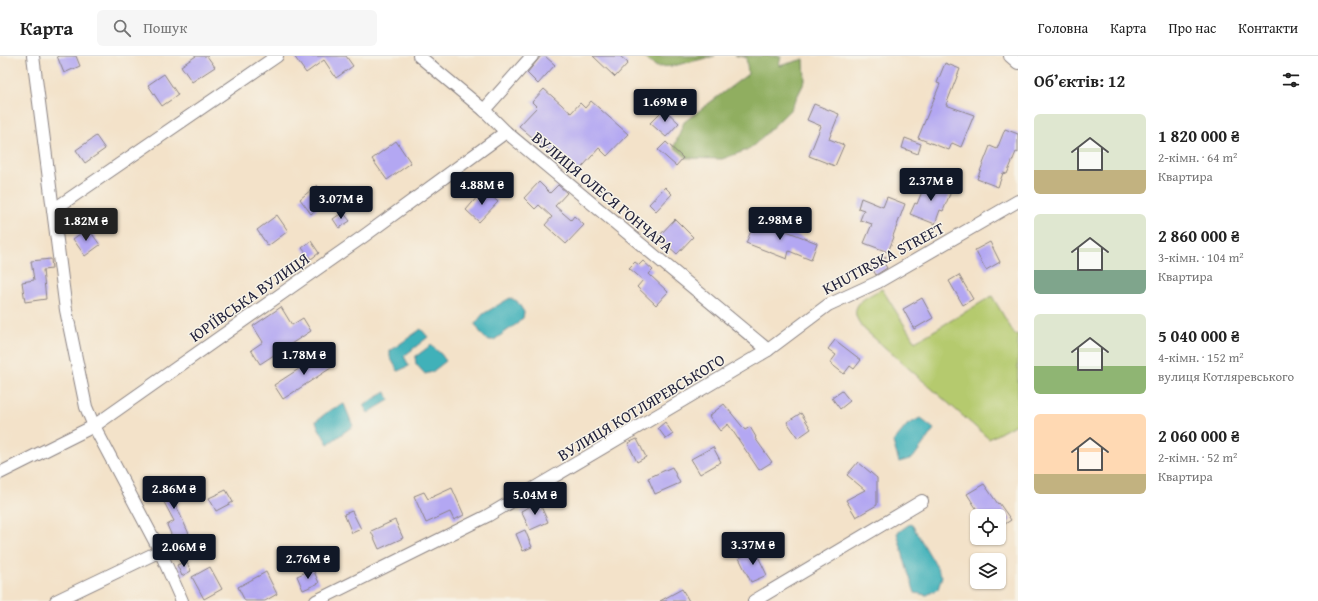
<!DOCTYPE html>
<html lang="uk">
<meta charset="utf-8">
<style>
:root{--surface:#fff;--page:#f6f6f6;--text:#222;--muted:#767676;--line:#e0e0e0;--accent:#111827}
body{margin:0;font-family:"Gentium Book Plus",serif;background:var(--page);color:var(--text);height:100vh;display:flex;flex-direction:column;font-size:15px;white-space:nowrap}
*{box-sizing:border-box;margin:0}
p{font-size:13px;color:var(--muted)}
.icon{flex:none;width:22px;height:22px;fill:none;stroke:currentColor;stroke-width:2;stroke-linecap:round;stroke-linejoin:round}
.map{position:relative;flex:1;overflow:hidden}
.details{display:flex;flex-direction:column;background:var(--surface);width:300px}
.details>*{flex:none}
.tools{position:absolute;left:970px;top:453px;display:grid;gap:8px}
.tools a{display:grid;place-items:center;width:36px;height:36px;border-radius:6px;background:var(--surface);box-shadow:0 1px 3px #0004;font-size:20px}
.price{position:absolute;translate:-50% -34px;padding:0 9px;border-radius:4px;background:var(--accent);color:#fff;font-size:13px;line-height:26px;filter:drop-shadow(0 1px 2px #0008)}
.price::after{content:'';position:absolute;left:50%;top:24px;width:12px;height:9px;margin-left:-6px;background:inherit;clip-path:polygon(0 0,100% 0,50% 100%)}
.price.active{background:#222;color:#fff}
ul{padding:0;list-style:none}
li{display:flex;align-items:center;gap:12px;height:100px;padding:0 16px}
li span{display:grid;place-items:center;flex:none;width:112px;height:80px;border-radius:6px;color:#555}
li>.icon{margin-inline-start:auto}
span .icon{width:48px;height:48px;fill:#fffc;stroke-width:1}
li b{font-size:17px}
h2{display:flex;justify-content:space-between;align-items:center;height:48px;padding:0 16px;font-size:17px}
header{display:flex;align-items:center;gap:24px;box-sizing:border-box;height:56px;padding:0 20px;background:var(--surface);border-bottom:1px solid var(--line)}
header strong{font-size:19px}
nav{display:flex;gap:22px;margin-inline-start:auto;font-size:14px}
.search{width:280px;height:36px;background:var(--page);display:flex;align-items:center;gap:10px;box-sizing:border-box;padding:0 14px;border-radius:6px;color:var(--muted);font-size:15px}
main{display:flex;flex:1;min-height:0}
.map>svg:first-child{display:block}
.green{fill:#b5ca6e;stroke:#6c7654}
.forest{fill:#90ae61;stroke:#59684e}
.water{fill:#40b1b9;stroke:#316a7a}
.building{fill:#b3a7f2}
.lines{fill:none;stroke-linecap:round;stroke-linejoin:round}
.street-casing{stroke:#8a8282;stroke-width:14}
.street{stroke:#fff;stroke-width:12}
.labels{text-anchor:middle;stroke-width:3;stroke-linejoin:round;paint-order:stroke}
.street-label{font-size:16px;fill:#22223b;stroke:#f7f3e8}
</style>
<header>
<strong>Карта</strong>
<div class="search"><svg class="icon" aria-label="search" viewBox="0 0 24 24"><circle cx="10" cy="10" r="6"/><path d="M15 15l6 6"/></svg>Пошук</div>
<nav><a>Головна</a><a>Карта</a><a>Про нас</a><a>Контакти</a></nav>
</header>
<main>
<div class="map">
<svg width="1018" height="545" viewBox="0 0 1018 545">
<rect width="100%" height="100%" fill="#f7f3e8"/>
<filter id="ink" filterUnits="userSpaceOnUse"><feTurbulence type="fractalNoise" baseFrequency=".025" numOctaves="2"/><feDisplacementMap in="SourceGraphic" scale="8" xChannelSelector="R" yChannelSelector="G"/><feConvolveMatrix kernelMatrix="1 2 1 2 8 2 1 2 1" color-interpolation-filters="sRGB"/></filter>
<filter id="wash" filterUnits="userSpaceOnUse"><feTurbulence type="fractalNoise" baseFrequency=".012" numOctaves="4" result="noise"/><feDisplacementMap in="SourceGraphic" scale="16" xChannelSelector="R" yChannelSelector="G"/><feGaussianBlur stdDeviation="0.9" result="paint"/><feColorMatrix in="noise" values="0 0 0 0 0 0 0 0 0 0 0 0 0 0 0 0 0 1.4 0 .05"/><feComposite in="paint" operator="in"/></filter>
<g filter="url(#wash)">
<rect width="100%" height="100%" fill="#f3e2c9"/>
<path class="green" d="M882,233L915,286L992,240L1015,279L1018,278V367L989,383L865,274C844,251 862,243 882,233Z"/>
<g class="forest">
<polygon points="641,0 715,0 673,10 657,11"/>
<polygon points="735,0 781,0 779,10 804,3 805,25 791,53 750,93 722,103 687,102 674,91 684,66 748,18 746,1"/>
</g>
<g class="water">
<polygon points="510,242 517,245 524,256 523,262 518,267 494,284 487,284 482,279 475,268 483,258"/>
<polygon points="421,273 428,281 404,300 409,310 398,315 390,301 390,295"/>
<polygon points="431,289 441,298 446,305 432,316 425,318 416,308 415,301"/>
<polygon points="386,336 389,344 368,357 363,349"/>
<polygon points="344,348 353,370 328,388 318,371 316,365 330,354"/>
<polygon points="920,362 934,373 913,402 899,406 893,386 907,369"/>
<polygon points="911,467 942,520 938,533 927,539 915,537 907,513 897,477"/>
</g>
<g id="blocks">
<g class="building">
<polygon points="57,0 76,0 80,10 64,17"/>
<polygon points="196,0 207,0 215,11 192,26 181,10"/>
<polygon points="294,0 346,0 353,10 336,22 324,4 306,17"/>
<polygon points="541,0 545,0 555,9 538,28 527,17"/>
<polygon points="593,0 620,0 628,7 615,21"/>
<polygon points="945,7 960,13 946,49 974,59 961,91 952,87 949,94 918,82 940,28 937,27"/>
<polygon points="164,18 178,39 162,50 148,29"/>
<polygon points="544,33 571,57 580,47 585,52 591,45 628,78 607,100 599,92 576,118 540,86 539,87 519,70 537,51 532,46"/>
<polygon points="814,48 839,58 829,83 844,89 835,110 809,100 821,70 807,64"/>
<polygon points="664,53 679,67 666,81 650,67"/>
<polygon points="1005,73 1018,78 1018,97 1016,96 1007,118 1003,117 998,131 977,123 990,90 997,93"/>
<polygon points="96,80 105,93 85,107 76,94"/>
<polygon points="905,82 921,88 918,98 902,92"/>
<polygon points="396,85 411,107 387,124 372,103"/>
<polygon points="666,86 683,102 676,110 658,94"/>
<polygon points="927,123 952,133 943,155 940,154 935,168 910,158 915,147 917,148"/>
<polygon points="539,126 550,137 558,129 567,137 555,150 571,164 574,160 584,169 566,188 545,169 552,161 539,149 535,153 524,142"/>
<polygon points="317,129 328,144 311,158 300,143"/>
<polygon points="665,131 672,138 656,155 649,148"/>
<polygon points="484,133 498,146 479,166 466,154"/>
<polygon points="887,141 905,148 893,180 894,181 888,196 864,187 872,168 860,164 864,154 858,152 861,142 883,151"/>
<polygon points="343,156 350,165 339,172 333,163"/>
<polygon points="277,159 288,175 268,190 257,174"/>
<polygon points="675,163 693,181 677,198 658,181"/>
<polygon points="756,163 817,187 811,204 789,195 787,203 746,187"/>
<polygon points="88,172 100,189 85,200 73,183"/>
<polygon points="311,185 319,197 311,203 302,192"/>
<polygon points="990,186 1000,206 986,214 975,194"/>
<polygon points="886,200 884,207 887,212 876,219 870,209"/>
<polygon points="51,203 52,213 43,214 46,243 25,246 22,226 34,224 31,205"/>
<polygon points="643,205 653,214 649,218 668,236 656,249 637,231 643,224 629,212 635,206 639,209"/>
<polygon points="959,219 973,243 963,249 949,225"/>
<polygon points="922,242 933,262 914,273 903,253"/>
<polygon points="281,251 292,269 303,262 311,275 260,308 251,294 263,286 253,270"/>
<polygon points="835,284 861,304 854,313 850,310 844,318 830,307 836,299 828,293"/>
<polygon points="325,296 334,310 283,343 274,329"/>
<polygon points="842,335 850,345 840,353 832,342"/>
<polygon points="724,348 745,374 750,371 756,381 755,382 772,406 759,414 728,368 720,375 709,360"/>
<polygon points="801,357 811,373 798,382 787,366"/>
<polygon points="665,366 673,378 666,383 658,372"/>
<polygon points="637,383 646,401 637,406 628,387"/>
<polygon points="713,391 721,406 700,418 691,403"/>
<polygon points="858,406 877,422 877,449 856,461 846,444 865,434 847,419"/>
<polygon points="672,411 680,427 655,438 648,422"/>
<polygon points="173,425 182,443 175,447 189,478 174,485 167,469 174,465 157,433"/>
<polygon points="984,428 998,448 999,447 1011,464 999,472 999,460 981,460 967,438"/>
<polygon points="452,432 464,459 454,464 450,456 426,467 414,440 424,436 428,443"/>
<polygon points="226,434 233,446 216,455 209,442"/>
<polygon points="539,446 548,466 530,474 521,455"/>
<polygon points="352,455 361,473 352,477 344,458"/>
<polygon points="395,464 403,482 379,493 371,475"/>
<polygon points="525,474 532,491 523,495 516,478"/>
<polygon points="755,494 767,519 751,526 739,502"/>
<polygon points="186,505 191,515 182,520 177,509"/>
<polygon points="210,511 222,533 204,543 192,521"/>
<polygon points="313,513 319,527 303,534 297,520"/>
<polygon points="266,516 277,538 265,545 245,545 238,531"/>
<polygon points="682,533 689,545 660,545"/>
</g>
</g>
</g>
<g filter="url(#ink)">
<use href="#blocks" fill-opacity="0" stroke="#8a8282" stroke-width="1"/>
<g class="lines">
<defs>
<g id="street">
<polyline points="33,0 66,254 86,351 94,370 160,495 182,545"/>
<polyline points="419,0 484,54 506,76 768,294"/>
<polyline points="1010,0 1018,7"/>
<polyline points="484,54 532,0"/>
<polyline points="53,154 277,0"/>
<polyline points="0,417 94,370 294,229 364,180 506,76"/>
<polyline points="56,545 160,495"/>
<polyline points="316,545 487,460 768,294 828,249 878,226 1018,145"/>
<polyline points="754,545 922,445"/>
</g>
</defs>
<use href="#street" class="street-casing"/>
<use href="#street" class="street"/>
</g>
</g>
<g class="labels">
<g class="street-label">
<text transform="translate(603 136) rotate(40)" y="6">ВУЛИЦЯ ОЛЕСЯ ГОНЧАРА</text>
<text transform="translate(883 202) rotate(-28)" y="6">KHUTIRSKA STREET</text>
<text transform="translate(249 241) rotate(-35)" y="6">ЮРІЇВСЬКА ВУЛИЦЯ</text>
<text transform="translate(641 351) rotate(-31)" y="6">ВУЛИЦЯ КОТЛЯРЕВСЬКОГО</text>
</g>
</g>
</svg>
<div class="tools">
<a><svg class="icon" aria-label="locate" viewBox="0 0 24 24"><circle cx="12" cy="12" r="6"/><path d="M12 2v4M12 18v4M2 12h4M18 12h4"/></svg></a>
<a><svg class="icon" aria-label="layers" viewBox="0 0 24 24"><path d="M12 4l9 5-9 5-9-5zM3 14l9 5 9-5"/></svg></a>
</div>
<b class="price" style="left:665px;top:67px">1.69M ₴</b>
<b class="price" style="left:931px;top:146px">2.37M ₴</b>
<b class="price" style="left:482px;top:150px">4.88M ₴</b>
<b class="price" style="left:341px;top:164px">3.07M ₴</b>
<b class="price" style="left:780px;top:185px">2.98M ₴</b>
<b class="price active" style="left:86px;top:186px">1.82M ₴</b>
<b class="price" style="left:304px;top:320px">1.78M ₴</b>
<b class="price" style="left:174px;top:454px">2.86M ₴</b>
<b class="price" style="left:535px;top:460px">5.04M ₴</b>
<b class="price" style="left:753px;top:510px">3.37M ₴</b>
<b class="price" style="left:184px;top:512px">2.06M ₴</b>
<b class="price" style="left:308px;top:524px">2.76M ₴</b>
</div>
<section class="details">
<h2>Об’єктів: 12<svg class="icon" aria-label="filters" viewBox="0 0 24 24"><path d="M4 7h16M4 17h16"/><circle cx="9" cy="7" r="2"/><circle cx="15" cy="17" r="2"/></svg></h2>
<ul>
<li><span style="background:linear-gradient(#dfe7d0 70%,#c2b280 0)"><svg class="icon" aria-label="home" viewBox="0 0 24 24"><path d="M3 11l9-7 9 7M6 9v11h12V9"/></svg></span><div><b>1 820 000 ₴</b><p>2-кімн. · 64 m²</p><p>Квартира</p></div></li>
<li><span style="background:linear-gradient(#dfe7d0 70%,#7fa58c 0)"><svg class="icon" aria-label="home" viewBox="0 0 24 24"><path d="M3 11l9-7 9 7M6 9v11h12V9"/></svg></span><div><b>2 860 000 ₴</b><p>3-кімн. · 104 m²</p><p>Квартира</p></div></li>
<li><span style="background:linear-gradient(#dfe7d0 65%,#8fb573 0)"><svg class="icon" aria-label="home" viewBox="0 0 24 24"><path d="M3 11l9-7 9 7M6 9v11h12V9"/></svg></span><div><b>5 040 000 ₴</b><p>4-кімн. · 152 m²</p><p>вулиця Котляревського</p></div></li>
<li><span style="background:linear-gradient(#ffd9b3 75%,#c2b280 0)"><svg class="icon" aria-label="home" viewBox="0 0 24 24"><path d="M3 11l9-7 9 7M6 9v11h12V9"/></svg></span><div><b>2 060 000 ₴</b><p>2-кімн. · 52 m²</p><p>Квартира</p></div></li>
</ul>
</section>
</main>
